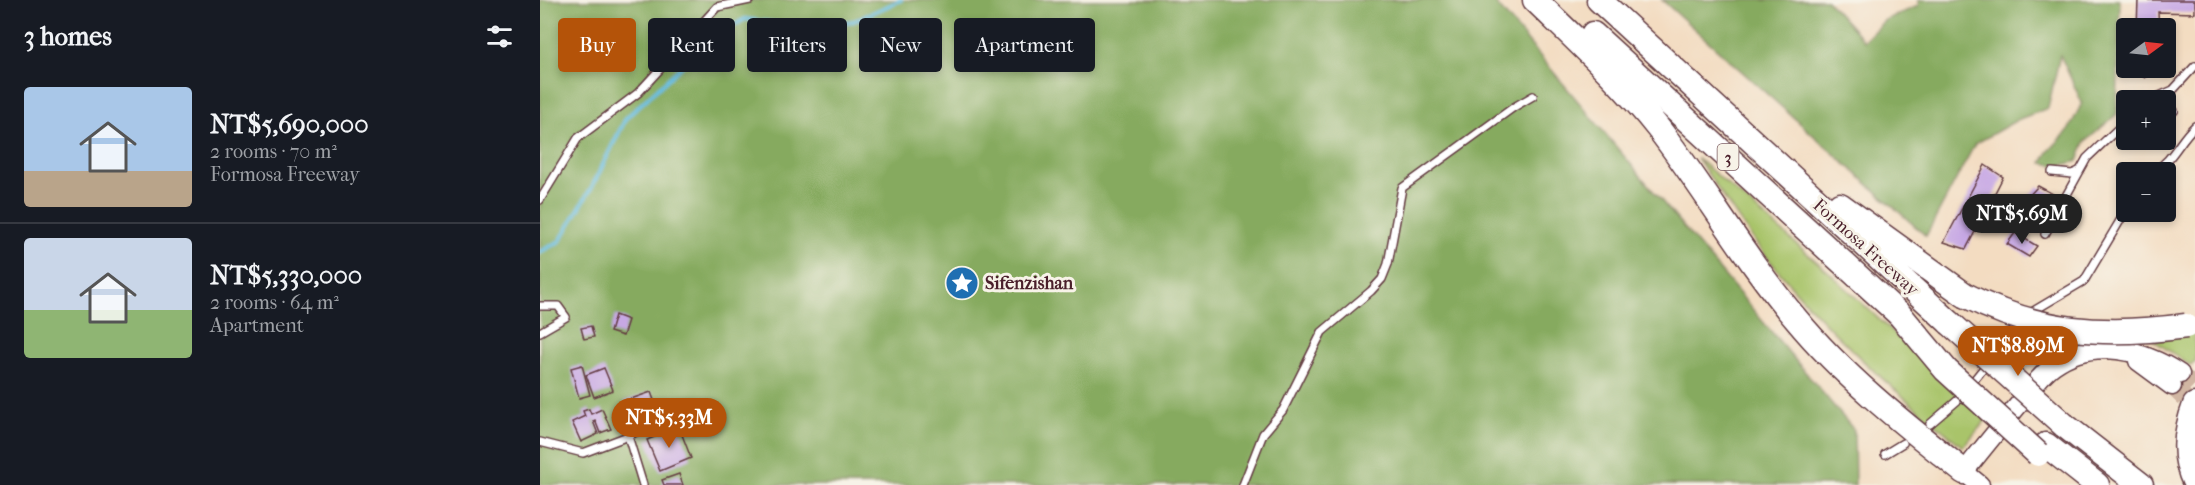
<!DOCTYPE html>
<meta charset="utf-8">
<style>
:root{--surface:#171b24;--page:#20242c;--text:#f1f3f6;--muted:#9ea1a6;--line:#363941;--accent:#b45309}
body{margin:0;font-family:"IM FELL French Canon",serif;background:var(--page);color:var(--text);height:100vh;display:flex;flex-direction:column;font-size:22px;white-space:nowrap}
*{box-sizing:border-box;margin:0}
p{font-size:20px;color:var(--muted)}
.icon{flex:none;width:33px;height:33px;fill:none;stroke:currentColor;stroke-width:2;stroke-linecap:round;stroke-linejoin:round}
.map{position:relative;flex:1;overflow:hidden}
.drawer{display:flex;flex-direction:column;background:var(--surface);width:540px}
.drawer>*{flex:none}
.hud{position:absolute;left:18px;top:18px;width:570px;height:54px;display:flex;gap:12px}
.needle{width:39px;rotate:75deg}
.fabs{position:absolute;left:1576px;top:18px;display:grid;gap:12px}
.fabs a{display:grid;place-items:center;width:60px;height:60px;border-radius:6px;background:var(--surface);box-shadow:0 3px 9px #0003;font-size:30px}
.price{position:absolute;translate:-50% -51px;padding:0 14px;border-radius:21px;background:var(--accent);color:#fff;font-size:20px;line-height:39px;filter:drop-shadow(0 2px 3px #0008)}
.price::after{content:'';position:absolute;left:50%;top:36px;width:18px;height:14px;margin-left:-9px;background:inherit;clip-path:polygon(0 0,100% 0,50% 100%)}
.price.on{background:#222;color:#fff}
ul{padding:0;list-style:none}
li{display:flex;align-items:center;gap:18px;height:150px;padding:0 24px}
li+li{border-top:2px solid var(--line)}
li span{display:grid;place-items:center;flex:none;width:168px;height:120px;border-radius:6px;color:#555}
li>.icon{margin-inline-start:auto}
span .icon{width:72px;height:72px;fill:#fffc;stroke-width:1}
li b{font-size:26px}
h2{display:flex;justify-content:space-between;align-items:center;height:72px;padding:0 24px;font-size:26px}
.chip{padding:0 21px;border-radius:6px;background:var(--surface);box-shadow:0 3px 9px #0003;font-size:21px;line-height:54px}
.chip.on{background:var(--accent);color:#fff}
main{display:flex;flex:1;min-height:0}
.map>svg:first-child{display:block}
.green{fill:#a9c46b;stroke:#7a724b;stroke-width:1.5}
.forest{fill:#86aa5f;stroke:#686445;stroke-width:1.5}
.lines{fill:none;stroke-linecap:round;stroke-linejoin:round}
.stream{stroke:#63bce1;stroke-width:4}
.building{fill:#c7a8e4}
.secondary-tunnel{stroke:#d1b6a3;stroke-width:18;stroke-dasharray:18 9;stroke-linecap:butt}
.lane-casing{stroke:#633b42;stroke-width:10}
.secondary-casing{stroke:#633b42;stroke-width:21}
.highway-casing{stroke:#633b42;stroke-width:27}
.lane{stroke:#fff;stroke-width:7}
.secondary{stroke:#fff;stroke-width:18}
.highway{stroke:#fff;stroke-width:24}
.highway-bridge-casing{stroke:#633b42;stroke-width:27;stroke-linecap:butt}
.highway-bridge{stroke:#fff;stroke-width:24}
.labels{text-anchor:middle;stroke-width:6;stroke-linejoin:round;paint-order:stroke}
.shield{fill:#f7f3e8;stroke:#7e5f64;stroke-width:1.5}
.shield-label{font-size:16px;font-weight:bold;fill:#4a1f2b}
.street-label{font-size:18px;fill:#4a1f2b;stroke:#f7f3e8}
.poi-label{font-size:18px;font-weight:bold;fill:#4a1f2b;stroke:#f7f3e8;text-anchor:start}
</style>
<main>
<section class="drawer">
<h2>3 homes<svg class="icon" aria-label="filters" viewBox="0 0 24 24"><path d="M4 7h16M4 17h16"/><circle cx="9" cy="7" r="2"/><circle cx="15" cy="17" r="2"/></svg></h2>
<ul>
<li><span style="background:linear-gradient(#a9c7e8 70%,#b9a48a 0)"><svg class="icon" aria-label="home" viewBox="0 0 24 24"><path d="M3 11l9-7 9 7M6 9v11h12V9"/></svg></span><div><b>NT$5,690,000</b><p>2 rooms · 70 m²</p><p>Formosa Freeway</p></div></li>
<li><span style="background:linear-gradient(#c9d6e8 60%,#8fb573 0)"><svg class="icon" aria-label="home" viewBox="0 0 24 24"><path d="M3 11l9-7 9 7M6 9v11h12V9"/></svg></span><div><b>NT$5,330,000</b><p>2 rooms · 64 m²</p><p>Apartment</p></div></li>
</ul>
</section>
<div class="map">
<svg width="1655" height="485" viewBox="0 0 1655 485">
<rect width="100%" height="100%" fill="#f7f3e8"/>
<filter id="ink" filterUnits="userSpaceOnUse"><feTurbulence type="fractalNoise" baseFrequency=".0167" numOctaves="2"/><feDisplacementMap in="SourceGraphic" scale="12" xChannelSelector="R" yChannelSelector="G"/><feConvolveMatrix kernelMatrix="1 2 1 2 8 2 1 2 1" color-interpolation-filters="sRGB"/></filter>
<filter id="wash" filterUnits="userSpaceOnUse"><feTurbulence type="fractalNoise" baseFrequency=".008" numOctaves="4" result="noise"/><feDisplacementMap in="SourceGraphic" scale="24" xChannelSelector="R" yChannelSelector="G"/><feGaussianBlur stdDeviation="1.35" result="paint"/><feColorMatrix in="noise" values="0 0 0 0 0 0 0 0 0 0 0 0 0 0 0 0 0 1.4 0 .05"/><feComposite in="paint" operator="in"/></filter>
<g filter="url(#wash)">
<rect width="100%" height="100%" fill="#f3dcc1"/>
<g class="green">
<path d="M1157,158L1290,273L1446,420L1423,447C1350,388 1285,330 1226,256C1201,225 1180,191 1157,158Z"/>
<polygon points="1655,333 1655,362 1650,365 1613,340"/>
</g>
<g class="forest">
<polygon points="0,0 953,0 1314,430 1315,485 0,485"/>
<polygon points="1122,0 1287,0 1324,41 1345,20 1378,6 1379,0 1580,0 1577,114 1545,142 1538,161 1519,166 1502,163 1508,152 1528,131 1542,103 1520,55 1508,108 1477,120 1435,144 1386,236"/>
</g>
<g class="lines">
<polyline class="stream" points="0,252 20,241 53,185 86,118 172,38 205,19 265,27 314,21 361,0"/>
</g>
<g id="blocks">
<g class="building">
<polygon points="1598,0 1655,0 1655,13 1618,12 1619,28 1597,28"/>
<polygon points="1595,68 1620,68 1620,69 1605,78 1595,72"/>
<polygon points="1445,165 1463,177 1426,249 1404,242"/>
<polygon points="1498,186 1513,194 1496,222 1481,215 1486,207 1495,211 1499,204 1487,198"/>
<polygon points="1475,233 1497,246 1489,257 1467,244"/>
<polygon points="75,315 88,320 83,336 70,332"/>
<polygon points="51,326 54,337 44,339 41,328"/>
<polygon points="42,365 50,395 39,398 31,368"/>
<polygon points="64,368 73,390 54,397 46,375"/>
<polygon points="111,392 121,419 95,428 85,401"/>
<polygon points="49,409 51,414 62,409 71,429 60,433 55,420 53,421 58,434 41,442 32,422 45,416 43,411"/>
<polygon points="139,427 151,458 120,471 107,440"/>
<polygon points="139,474 143,485 124,485 122,480"/>
</g>
</g>
</g>
<g filter="url(#ink)">
<use href="#blocks" fill-opacity="0" stroke="#633b42" stroke-width="1.5"/>
<g class="lines">
<g class="secondary-tunnel">
<polyline points="1640,374 1655,389"/>
<polyline points="1632,386 1655,408"/>
</g>
<defs>
<g id="lane">
<polyline points="1610,100 1633,90 1655,66"/>
<polyline points="1626,104 1634,111"/>
<polyline points="1512,172 1532,174 1539,171"/>
<path d="M1613,172C1634,159 1638,142 1655,126"/>
<polyline points="0,200 38,138 98,93 177,7 210,0"/>
<polyline points="1505,234 1547,158 1587,120"/>
<polyline points="0,306 18,306 26,317 0,332"/>
<polyline points="1490,313 1544,281 1587,209"/>
<polyline points="1390,424 1418,400 1480,323"/>
<polyline points="88,436 103,485"/>
<polyline points="0,442 43,453 88,436 133,413"/>
<polyline points="1345,454 1363,443"/>
<polyline points="703,485 723,434 743,410 782,332 831,291 842,279 848,264 862,188 974,107 993,96"/>
</g>
<g id="secondary">
<polyline points="1598,361 1632,386"/>
<path d="M1440,485L1424,472C1442,449 1461,426 1480,403C1490,390 1500,375 1514,365C1552,337 1604,350 1640,374"/>
</g>
<g id="highway">
<path d="M995,0C1037,41 1081,81 1118,128C1166,190 1205,259 1256,319C1304,377 1365,425 1424,472"/>
<polyline points="1059,0 1410,323"/>
<polyline points="1053,34 1360,315"/>
<polyline points="1300,205 1425,295"/>
<path d="M1655,405C1645,432 1642,457 1655,483"/>
<polyline points="1524,425 1601,485"/>
<polyline points="1506,445 1557,485"/>
</g>
</defs>
<use href="#lane" class="lane-casing"/>
<use href="#secondary" class="secondary-casing"/>
<use href="#highway" class="highway-casing"/>
<use href="#lane" class="lane"/>
<use href="#secondary" class="secondary"/>
<use href="#highway" class="highway"/>
<defs>
<g id="highway-bridge">
<path d="M1425,295C1498,333 1565,337 1646,326"/>
<polyline points="1360,315 1406,370 1498,454"/>
<polyline points="1410,323 1524,425"/>
</g>
</defs>
<use href="#highway-bridge" class="highway-bridge-casing"/>
<use href="#highway-bridge" class="highway-bridge"/>
</g>
</g>
<defs>
<symbol id="sight-disc" viewBox="-11 -11 22 22"><circle r="9.5" fill="#1f6fb2" stroke="#f7f3e8"/><path d="M0-6L1.8-2.2L6-1.7L2.9 1.2L3.7 5.4L0 3.3L-3.7 5.4L-2.9 1.2L-6-1.7L-1.8-2.2Z" fill="#fff"/></symbol>
</defs>
<g fill-rule="evenodd">
<use href="#sight-disc" x="403" y="264" width="38" height="38"/>
</g>
<g class="labels">
<rect class="shield" x="1177.5" y="144" width="21" height="26" rx="4.5"/>
<g class="shield-label">
<text x="1188" y="163">3</text>
</g>
<g class="street-label">
<text transform="translate(1326 247) rotate(42)" y="6">Formosa Freeway</text>
</g>
<g class="poi-label">
<text x="445" y="289">Sifenzishan</text>
</g>
</g>
</svg>
<div class="fabs">
<a><svg class="needle" viewBox="-14 -14 28 28"><path d="M0-13l5 13h-10z" fill="#e53935"/><path d="M0 13l5-13h-10z" fill="#9ea1a6"/></svg></a>
<a>+</a>
<a>−</a>
</div>
<b class="price on" style="left:1482px;top:245px">NT$5.69M</b>
<b class="price" style="left:1478px;top:377px">NT$8.89M</b>
<b class="price" style="left:129px;top:449px">NT$5.33M</b>
<div class="hud">
<a class="chip on">Buy</a>
<a class="chip">Rent</a>
<a class="chip">Filters</a>
<a class="chip">New</a>
<a class="chip">Apartment</a>
</div>
</div>
</main>
